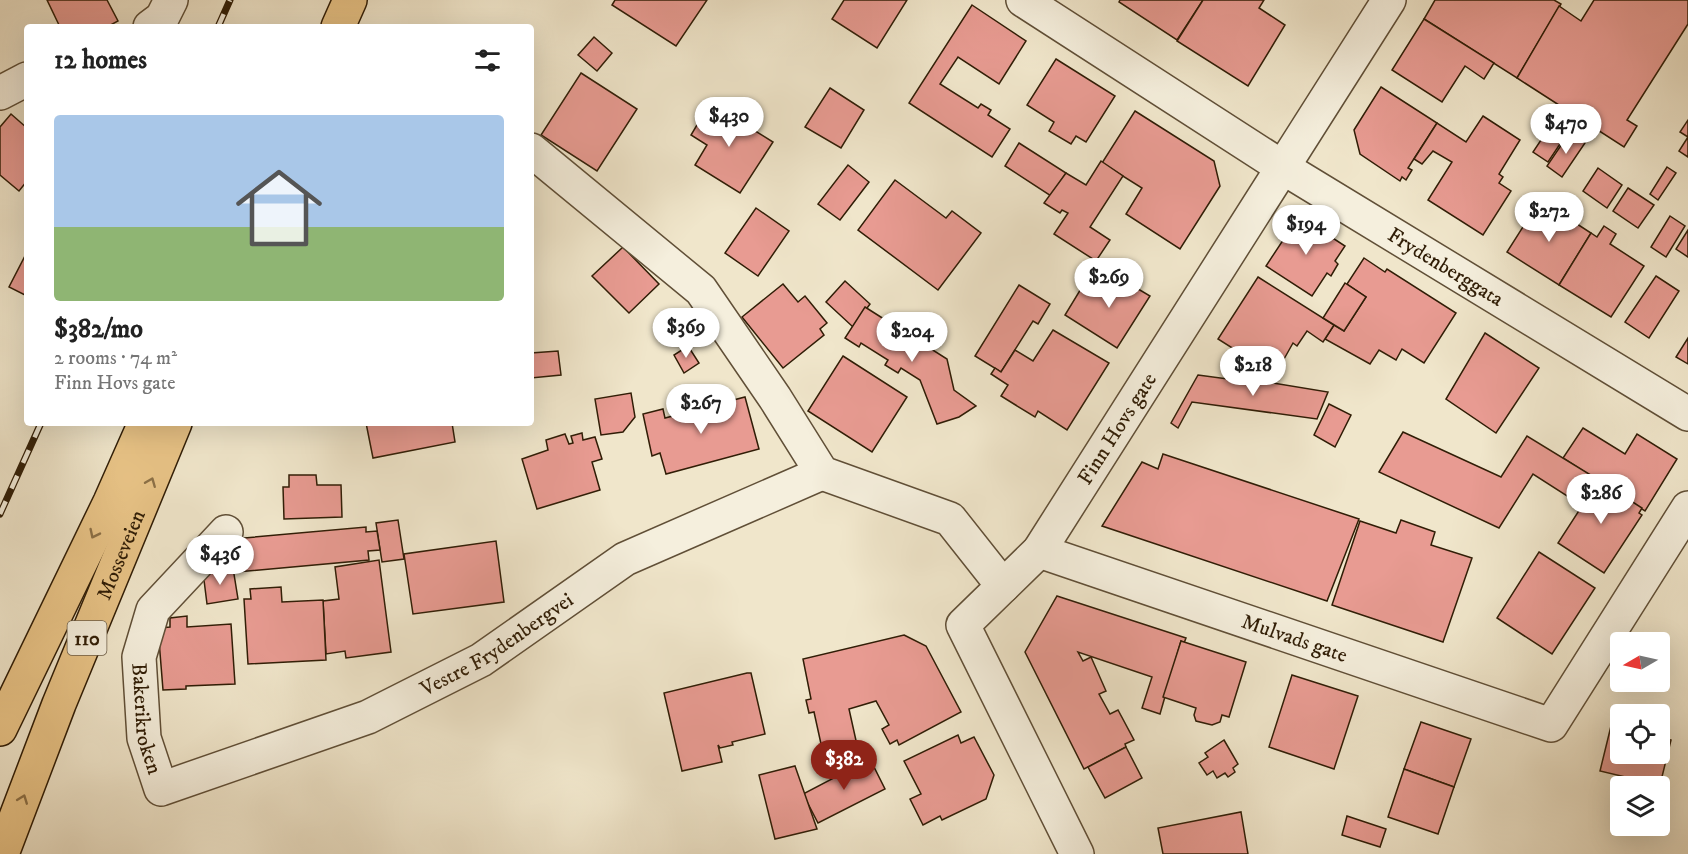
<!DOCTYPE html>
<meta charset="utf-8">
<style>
:root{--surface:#fff;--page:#f6f6f6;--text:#222;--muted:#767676;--accent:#8f2418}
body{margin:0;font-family:"IM FELL DW Pica",serif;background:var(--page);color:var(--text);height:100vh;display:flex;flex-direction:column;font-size:22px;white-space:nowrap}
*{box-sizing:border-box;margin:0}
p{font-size:20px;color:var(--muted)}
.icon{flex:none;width:33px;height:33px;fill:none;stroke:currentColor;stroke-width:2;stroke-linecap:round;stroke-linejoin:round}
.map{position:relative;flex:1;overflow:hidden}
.drawer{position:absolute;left:24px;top:24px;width:510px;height:402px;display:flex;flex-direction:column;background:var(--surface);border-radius:6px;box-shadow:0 6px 24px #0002}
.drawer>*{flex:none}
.needle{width:39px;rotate:261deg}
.buttons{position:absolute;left:1610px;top:632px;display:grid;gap:12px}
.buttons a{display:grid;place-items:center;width:60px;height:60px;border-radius:6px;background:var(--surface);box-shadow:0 6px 24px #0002;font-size:30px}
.price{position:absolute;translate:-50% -51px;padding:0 14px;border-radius:21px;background:#fff;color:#222;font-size:20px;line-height:39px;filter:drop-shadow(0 2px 3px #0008)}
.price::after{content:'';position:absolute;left:50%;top:36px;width:18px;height:14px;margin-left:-9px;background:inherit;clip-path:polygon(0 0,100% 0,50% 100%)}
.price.selected{background:var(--accent);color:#fff}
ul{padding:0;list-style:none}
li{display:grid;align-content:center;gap:12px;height:318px;padding:0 30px}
li span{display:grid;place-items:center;height:186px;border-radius:6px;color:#555}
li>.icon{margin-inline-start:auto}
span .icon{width:108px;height:108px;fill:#fffc;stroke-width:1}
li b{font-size:26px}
h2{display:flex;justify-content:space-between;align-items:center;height:72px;padding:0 30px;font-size:26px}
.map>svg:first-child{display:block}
.building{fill:#e89b92;stroke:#301d06;stroke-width:1.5}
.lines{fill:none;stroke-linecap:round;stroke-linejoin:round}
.minor-casing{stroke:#604f37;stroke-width:36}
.highway-casing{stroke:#301d06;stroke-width:36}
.minor{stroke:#f5efdd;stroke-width:33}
.highway{stroke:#e8c386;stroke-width:33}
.rail-casing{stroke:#301d06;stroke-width:7}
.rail{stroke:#f5efdd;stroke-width:4.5;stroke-dasharray:14;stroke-linecap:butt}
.oneway{stroke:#8c7046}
.labels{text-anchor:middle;stroke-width:4.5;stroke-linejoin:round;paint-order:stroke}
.shield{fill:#f5efdd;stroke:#6b5c46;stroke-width:1.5}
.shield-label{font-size:20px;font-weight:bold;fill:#301d06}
.street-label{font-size:21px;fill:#301d06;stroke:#f5efdd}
</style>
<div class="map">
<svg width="1688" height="854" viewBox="0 0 1688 854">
<rect width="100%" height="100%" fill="#f0e6cb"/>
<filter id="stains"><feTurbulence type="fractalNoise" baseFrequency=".00333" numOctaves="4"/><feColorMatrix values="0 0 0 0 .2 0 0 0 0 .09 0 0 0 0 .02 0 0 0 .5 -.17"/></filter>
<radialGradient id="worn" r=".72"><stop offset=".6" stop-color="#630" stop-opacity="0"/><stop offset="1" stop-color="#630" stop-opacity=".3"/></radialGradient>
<g class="building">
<polygon points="47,0 107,0 118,21 107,27 60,27"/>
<polygon points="615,0 707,0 676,46 612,5"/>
<polygon points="844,0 907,0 877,48 832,19"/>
<polygon points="1120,0 1203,0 1177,40 1119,2"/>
<polygon points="1203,0 1264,0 1259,8 1285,25 1248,86 1177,41"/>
<polygon points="1435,0 1554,0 1561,4 1517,78 1424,19"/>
<polygon points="1594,0 1688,0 1688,24 1627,120 1637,126 1624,147 1517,78 1559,6 1581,21"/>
<polygon points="972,5 1026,41 999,84 958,57 940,84 978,108 981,104 991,110 988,115 1010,129 992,157 909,103"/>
<polygon points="1424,19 1494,63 1484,79 1465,66 1442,102 1392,70"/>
<polygon points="594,37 612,53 597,71 578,55"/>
<polygon points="1056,59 1115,96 1086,142 1076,136 1071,144 1049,131 1054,122 1027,105"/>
<polygon points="581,73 637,109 597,171 541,135"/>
<polygon points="1381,87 1437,123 1408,168 1412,170 1406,180 1402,177 1400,181 1360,154 1354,130"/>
<polygon points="830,88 864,110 841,148 805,127"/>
<polygon points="710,103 773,142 740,193 695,165 707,145 691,135"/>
<polygon points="1135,111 1214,161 1220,186 1180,249 1126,214 1142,188 1102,163"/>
<polygon points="11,114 27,128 27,181 19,191 0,175 0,127"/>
<polygon points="1483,116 1520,140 1499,174 1503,177 1499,183 1511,191 1483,235 1428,200 1452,162 1433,151 1422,164 1414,159 1437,123 1466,142"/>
<polygon points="1688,120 1688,137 1680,132"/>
<polygon points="1551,125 1566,135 1548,162 1533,152"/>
<polygon points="1570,132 1585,143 1562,177 1547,166"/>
<polygon points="1688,137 1688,157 1679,151"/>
<polygon points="1019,143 1066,173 1051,196 1005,166"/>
<polygon points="1101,161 1123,176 1090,227 1110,240 1096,261 1054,234 1068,213 1062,210 1060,213 1044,203 1066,173 1086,185"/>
<polygon points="848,165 869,182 840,220 818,204"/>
<polygon points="1667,167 1676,173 1658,200 1650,194"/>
<polygon points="1598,168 1622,185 1607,208 1583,191"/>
<polygon points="895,180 946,218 952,211 981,233 938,290 858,230"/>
<polygon points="1628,188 1654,205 1638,228 1613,211"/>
<polygon points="1540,200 1591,233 1559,285 1507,252"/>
<polygon points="756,208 789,231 758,276 725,253"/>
<polygon points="1299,216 1345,246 1335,261 1338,264 1331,276 1327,273 1312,296 1266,266"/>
<polygon points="1670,216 1685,226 1666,257 1651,247"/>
<polygon points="1604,226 1616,234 1610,244 1644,266 1611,317 1559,285 1591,233 1597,237"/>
<polygon points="1688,230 1688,257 1676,249"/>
<polygon points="623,247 659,284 629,313 592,276"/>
<polygon points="27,252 27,296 9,287"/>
<polygon points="1364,258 1385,272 1387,269 1456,313 1424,363 1402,349 1396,360 1379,350 1370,364 1325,339 1334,325 1344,331 1366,297 1347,284"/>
<polygon points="1108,271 1150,296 1117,348 1065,315 1082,287 1094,294"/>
<polygon points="1656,276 1679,291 1649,338 1625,322"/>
<polygon points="1258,277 1334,325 1323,342 1307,331 1297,346 1293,343 1275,375 1218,339"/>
<polygon points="845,281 870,304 853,327 826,302"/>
<polygon points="1345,283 1366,297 1344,331 1323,318"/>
<polygon points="783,284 798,302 805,296 827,323 820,329 824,335 783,368 742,317"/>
<polygon points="1019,285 1050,304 1038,324 1033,321 1001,372 975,356"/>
<polygon points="865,307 947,359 954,390 976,406 959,417 937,424 920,380 901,368 898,373 885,365 888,360 861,343 859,347 845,338"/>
<polygon points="1053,330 1109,363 1067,430 1038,411 1035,417 1001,396 1008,385 991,374 995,368 1001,372 1015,350 1033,361"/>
<polygon points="1485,333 1539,368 1496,433 1446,399"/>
<polygon points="1688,338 1688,364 1676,357"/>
<polygon points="688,346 699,363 684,373 674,355"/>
<polygon points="558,351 561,375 531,378 531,353"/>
<polygon points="843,356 907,397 872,452 808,411"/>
<polygon points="1198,375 1235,380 1236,377 1328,392 1317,419 1192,402 1178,428 1171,423"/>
<polygon points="631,393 635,417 623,432 601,435 595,399"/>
<polygon points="745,397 759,449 666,474 660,453 652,456 643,414 663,409 665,418"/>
<polygon points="1329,404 1351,415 1335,447 1314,435"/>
<polygon points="366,423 452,423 455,442 373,458"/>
<polygon points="1583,428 1625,454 1637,434 1677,459 1645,511 1563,458"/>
<polygon points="1403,432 1501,477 1527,436 1594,477 1578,503 1533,474 1499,528 1379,472"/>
<polygon points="582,433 583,440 595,437 602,459 592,462 600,490 537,509 522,459 548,450 546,440 565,434 569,444 573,443 571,436"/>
<polygon points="1163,454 1359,519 1327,601 1102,526 1142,462 1158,469"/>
<polygon points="289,475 316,475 317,485 341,485 342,517 284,519 283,487 289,487"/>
<polygon points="1594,477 1642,508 1639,513 1642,515 1604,573 1558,543 1582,506 1578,503"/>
<polygon points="398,520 404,559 382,562 376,523"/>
<polygon points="1401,520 1435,532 1431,545 1472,558 1443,642 1332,605 1360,521 1396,533"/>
<polygon points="366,527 366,532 377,531 380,550 368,551 369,560 237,572 233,539"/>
<polygon points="496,541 504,602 413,614 404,554"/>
<polygon points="1539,552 1595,588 1552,654 1497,618"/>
<polygon points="379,560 391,652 346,658 345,651 326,654 323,601 339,599 335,567"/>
<polygon points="233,568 238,599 207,604 203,572"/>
<polygon points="281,587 282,602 323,600 326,660 248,664 244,599 251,599 250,589"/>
<polygon points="1057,596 1186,638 1184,643 1181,641 1160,714 1142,708 1152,677 1078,652 1083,661 1091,657 1106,691 1099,694 1110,714 1118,710 1134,740 1125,744 1126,747 1084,769 1025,652"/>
<polygon points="187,616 187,627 231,624 235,684 186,686 186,689 163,690 158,628 170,627 170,618"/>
<polygon points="904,635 926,646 961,712 899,745 897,740 890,744 882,729 889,725 876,701 849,709 857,745 823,753 814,712 809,713 806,700 811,699 803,659"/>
<polygon points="1181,641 1246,662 1229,717 1222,715 1220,722 1212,725 1196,721 1194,715 1196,708 1163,697"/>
<polygon points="747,673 751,673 765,734 732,742 733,745 720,748 718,745 722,762 682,771 664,693"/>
<polygon points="1292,675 1358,696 1334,769 1269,747"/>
<polygon points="1421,722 1471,739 1454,787 1404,769"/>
<polygon points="1611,726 1620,728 1620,753 1659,753 1659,737 1671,740 1660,785 1632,786 1634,779 1600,771"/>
<polygon points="958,735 961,743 974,737 994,775 986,799 942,820 940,816 923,825 910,799 921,794 904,761"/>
<polygon points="1224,740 1238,764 1233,768 1235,772 1228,777 1225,773 1217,778 1213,771 1207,775 1199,763 1208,757 1205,753"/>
<polygon points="1126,747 1142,778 1105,798 1088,767"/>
<polygon points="870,759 885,789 818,823 803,794"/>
<polygon points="795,766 817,829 775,839 759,775"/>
<polygon points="1404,769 1454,787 1438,834 1388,817"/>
<polygon points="1241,812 1248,854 1163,854 1158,828"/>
<polygon points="1347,816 1386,829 1380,847 1342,835"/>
</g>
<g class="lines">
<defs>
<g id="minor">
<path id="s1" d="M1023,0L1282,167L1688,414"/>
<polyline points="150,27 162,18 171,0"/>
<polyline points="0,93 27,79"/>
<polyline points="531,150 701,290 775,398 822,473 950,519 1003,586"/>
<path id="s2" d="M226,532L153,610L139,657L144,738L161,789L368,717L481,660L625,559L822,473"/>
<path id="s3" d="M1039,551L1551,725L1688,508"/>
<path id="s4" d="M1077,854L963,625L1039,551L1389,0"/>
</g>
<g id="highway">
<polyline points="338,27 350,0"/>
<polyline points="0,729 110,502 145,423"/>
<path id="s5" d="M2,854L59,704L175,423"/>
</g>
</defs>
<use href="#minor" class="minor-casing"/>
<use href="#highway" class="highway-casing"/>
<use href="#minor" class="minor"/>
<use href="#highway" class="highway"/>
<defs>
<g id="rail">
<polyline points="218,27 230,0"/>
<polyline points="0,514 41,423"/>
</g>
</defs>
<use href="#rail" class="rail-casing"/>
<use href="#rail" class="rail"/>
</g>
<defs><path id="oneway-chevron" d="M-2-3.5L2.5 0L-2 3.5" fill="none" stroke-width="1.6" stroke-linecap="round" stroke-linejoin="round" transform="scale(1.5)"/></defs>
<g class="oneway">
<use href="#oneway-chevron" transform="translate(151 482) rotate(-68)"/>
<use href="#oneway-chevron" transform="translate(94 534) rotate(116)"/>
<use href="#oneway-chevron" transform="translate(23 799) rotate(-69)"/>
</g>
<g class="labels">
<rect class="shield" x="67.5" y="621" width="39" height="34" rx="4.5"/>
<g class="shield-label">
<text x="87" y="645">110</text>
</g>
<g class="street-label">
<text dy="7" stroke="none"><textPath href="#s1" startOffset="500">Frydenberggata</textPath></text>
<text dy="7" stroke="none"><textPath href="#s4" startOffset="507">Finn Hovs gate</textPath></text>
<text dy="7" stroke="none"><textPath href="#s5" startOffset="322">Mosseveien</textPath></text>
<text dy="7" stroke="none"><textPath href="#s3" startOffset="270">Mulvads gate</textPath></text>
<text dy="7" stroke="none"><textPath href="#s2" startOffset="658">Vestre Frydenbergvei</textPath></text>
<text dy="7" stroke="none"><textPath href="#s2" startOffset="218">Bakerikroken</textPath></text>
</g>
</g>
<rect width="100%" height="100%" filter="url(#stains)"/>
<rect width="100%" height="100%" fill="url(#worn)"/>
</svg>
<div class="buttons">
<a><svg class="needle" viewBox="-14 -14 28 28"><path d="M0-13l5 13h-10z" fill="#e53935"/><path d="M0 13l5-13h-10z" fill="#767676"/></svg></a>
<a><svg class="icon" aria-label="locate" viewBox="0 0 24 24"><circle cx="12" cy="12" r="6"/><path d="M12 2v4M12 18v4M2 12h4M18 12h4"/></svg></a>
<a><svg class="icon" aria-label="layers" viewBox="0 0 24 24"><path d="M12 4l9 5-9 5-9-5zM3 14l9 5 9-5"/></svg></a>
</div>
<b class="price" style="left:729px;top:148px">$430</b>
<b class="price" style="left:1566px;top:155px">$470</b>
<b class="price" style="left:1549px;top:243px">$272</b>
<b class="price" style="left:1306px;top:256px">$194</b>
<b class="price" style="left:1109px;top:309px">$269</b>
<b class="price" style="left:686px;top:359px">$369</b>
<b class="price" style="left:912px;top:363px">$204</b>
<b class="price" style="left:1253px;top:397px">$218</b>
<b class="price" style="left:701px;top:435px">$267</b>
<b class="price" style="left:1601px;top:525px">$286</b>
<b class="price" style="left:220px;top:586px">$436</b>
<b class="price selected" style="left:844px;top:791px">$382</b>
<section class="drawer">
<h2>12 homes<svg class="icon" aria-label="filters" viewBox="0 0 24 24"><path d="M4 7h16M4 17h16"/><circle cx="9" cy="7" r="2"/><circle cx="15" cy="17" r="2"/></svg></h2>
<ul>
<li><span style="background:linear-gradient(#a9c7e8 60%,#8fb573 0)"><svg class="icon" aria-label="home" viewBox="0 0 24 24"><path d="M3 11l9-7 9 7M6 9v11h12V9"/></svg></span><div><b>$382/mo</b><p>2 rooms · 74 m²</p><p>Finn Hovs gate</p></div></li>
</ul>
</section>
</div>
